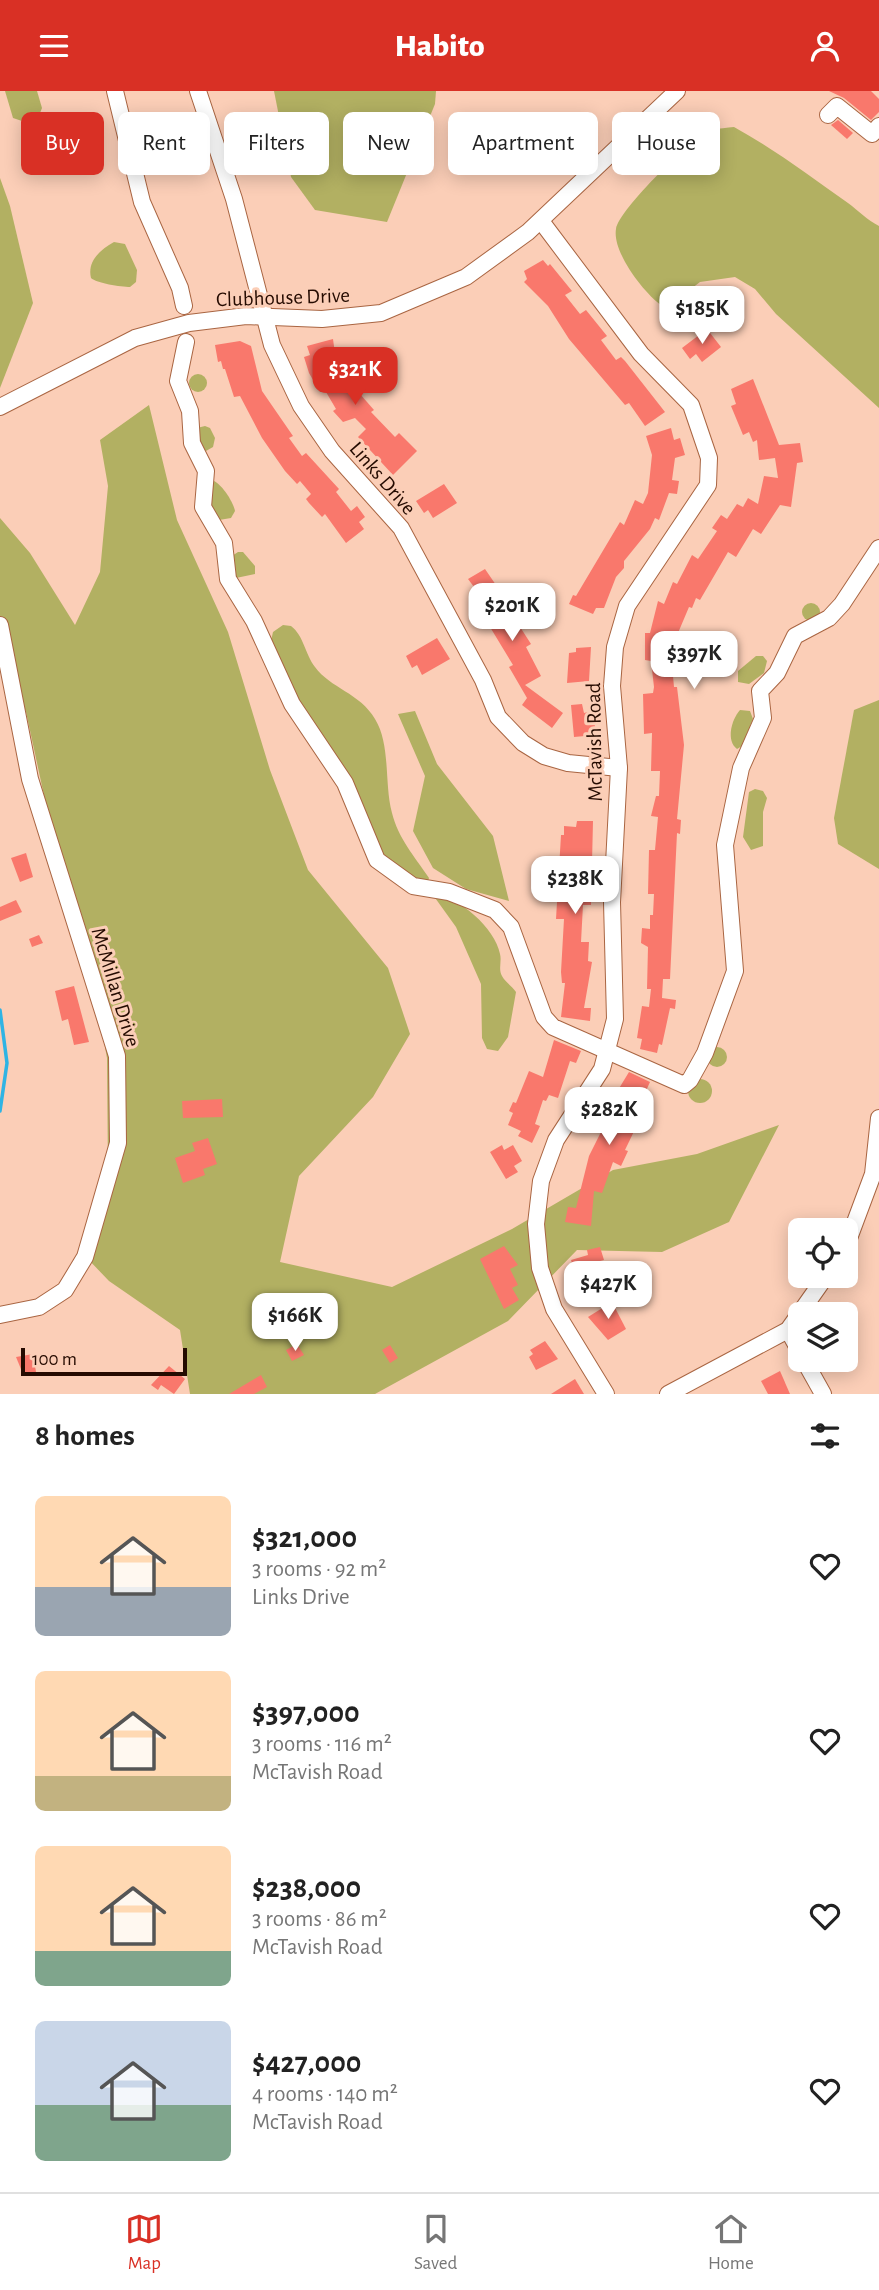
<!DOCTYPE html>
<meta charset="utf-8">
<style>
:root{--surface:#fff;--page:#f6f6f6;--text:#222;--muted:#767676;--line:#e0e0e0;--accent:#d93025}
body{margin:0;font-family:"Alegreya Sans",sans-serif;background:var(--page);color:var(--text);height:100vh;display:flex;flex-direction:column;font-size:26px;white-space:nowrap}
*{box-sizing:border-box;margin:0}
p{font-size:23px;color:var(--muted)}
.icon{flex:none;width:38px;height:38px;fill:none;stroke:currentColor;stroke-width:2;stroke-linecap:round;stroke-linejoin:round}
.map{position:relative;height:1303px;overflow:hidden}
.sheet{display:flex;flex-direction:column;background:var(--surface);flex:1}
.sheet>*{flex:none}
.hud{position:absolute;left:21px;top:21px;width:838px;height:63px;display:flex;gap:14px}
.tools{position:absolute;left:788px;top:1127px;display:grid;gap:14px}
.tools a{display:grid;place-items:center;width:70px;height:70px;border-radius:10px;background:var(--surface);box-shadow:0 4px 18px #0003;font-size:35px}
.scale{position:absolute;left:21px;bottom:18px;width:166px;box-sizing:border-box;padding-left:7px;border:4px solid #250b01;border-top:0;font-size:19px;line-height:24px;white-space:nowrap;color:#250b01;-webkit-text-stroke:5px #fbceb7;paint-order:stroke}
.price{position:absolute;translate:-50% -60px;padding:0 16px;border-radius:14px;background:#fff;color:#222;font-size:23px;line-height:46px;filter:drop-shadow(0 2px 4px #0008)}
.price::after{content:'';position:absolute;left:50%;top:42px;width:21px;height:16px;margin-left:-10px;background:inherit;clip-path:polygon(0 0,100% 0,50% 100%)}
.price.on{background:var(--accent);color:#fff}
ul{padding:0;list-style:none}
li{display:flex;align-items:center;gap:21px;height:175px;padding:0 35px}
li span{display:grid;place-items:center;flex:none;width:196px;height:140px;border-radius:10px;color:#555}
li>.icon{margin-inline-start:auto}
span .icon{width:84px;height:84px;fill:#fffc;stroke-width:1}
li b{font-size:30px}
h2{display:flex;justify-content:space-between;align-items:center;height:84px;padding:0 35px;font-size:30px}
.pill{padding:0 24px;border-radius:10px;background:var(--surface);box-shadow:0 4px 18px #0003;font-size:24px;line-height:63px}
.pill.on{background:var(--accent);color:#fff}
header{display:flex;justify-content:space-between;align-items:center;height:91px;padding:0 35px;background:var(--accent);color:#fff;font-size:32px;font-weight:800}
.dock{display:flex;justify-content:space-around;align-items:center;height:98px;border-top:2px solid var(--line);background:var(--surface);font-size:19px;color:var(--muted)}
.dock a{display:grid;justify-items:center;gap:4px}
.dock .on{color:var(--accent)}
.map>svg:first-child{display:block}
.green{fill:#b2b062}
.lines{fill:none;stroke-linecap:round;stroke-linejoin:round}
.stream{stroke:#2fb4e4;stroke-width:3.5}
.building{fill:#f9786c}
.minor-casing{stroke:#a96542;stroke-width:18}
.minor{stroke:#fff;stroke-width:16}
.labels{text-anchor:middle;stroke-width:6;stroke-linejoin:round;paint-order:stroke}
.street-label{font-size:21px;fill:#250b01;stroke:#fbceb7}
</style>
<header><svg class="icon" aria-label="menu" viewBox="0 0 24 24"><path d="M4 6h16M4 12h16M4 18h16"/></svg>Habito<svg class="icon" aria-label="person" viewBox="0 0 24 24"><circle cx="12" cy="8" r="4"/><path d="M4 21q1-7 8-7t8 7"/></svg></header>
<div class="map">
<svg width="879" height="1303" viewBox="0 0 879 1303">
<rect width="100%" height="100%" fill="#fbceb7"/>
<g class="green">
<polygon points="5,0 37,0 42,17 38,27 28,32 13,27"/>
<polygon points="274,0 436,0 435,13 387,131 315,119 291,86"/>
<path d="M734,36C774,58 811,86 848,112C859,120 867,129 879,135V317L776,223L755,198L735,186L700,191L674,211L661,214C644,202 612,161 616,138C619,118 694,45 712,39C719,37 727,37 734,36Z"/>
<polygon points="0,87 10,115 33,212 0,297"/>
<path d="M114,151L125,153L137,179L136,191L130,196C121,196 96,192 91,187C87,170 100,159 114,151Z"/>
<circle cx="198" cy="292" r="9"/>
<polygon points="149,314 177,429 228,541 270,679 308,779 388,877 410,943 373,1006 299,1085 280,1171 392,1196 512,1138 613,1079 697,1063 779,1034 729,1131 662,1161 577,1159 508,1230 375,1303 190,1303 180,1239 109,1190 86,1166 108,1081 107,967 91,880 56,760 26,621 0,554 0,427 30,462 75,534 100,481 108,395 100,349"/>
<polygon points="205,335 210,337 215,347 213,356 206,360 199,355 197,337"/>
<path d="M212,389C221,392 233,410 235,420L231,427L219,429L211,419Z"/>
<polygon points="238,461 243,461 255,475 255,483 236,487 232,465"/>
<circle cx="811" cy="521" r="9"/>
<path d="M283,534L291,535C304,545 305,563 315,576C330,597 360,602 375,628C391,654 384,693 392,722C398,747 415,766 429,787L427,793L387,774L303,623L271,550L273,541Z"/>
<polygon points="756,565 763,565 767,570 764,582 749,593 738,591 738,580"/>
<polygon points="879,609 879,778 838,753 834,727 854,619"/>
<path d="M740,619L750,620L753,628L742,655L737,658C726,650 731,629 740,619Z"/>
<polygon points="415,620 437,673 493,745 509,810 466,798 433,777 413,740 425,685 398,623"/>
<polygon points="755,698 763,700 767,707 763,721 763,755 751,759 743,746 749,701"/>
<path d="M433,804C459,805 495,837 500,863C502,870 498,878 502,885C505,891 512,895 516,901L508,946L498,960L487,958L482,947L481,893L456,836Z"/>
<circle cx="717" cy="966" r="10"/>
<circle cx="700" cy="1000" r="12"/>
</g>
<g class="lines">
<polyline class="stream" points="0,919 7,972 0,1020"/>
</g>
<g class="building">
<polygon points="829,0 871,0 879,8 879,21 871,29 844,7"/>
<polygon points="838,29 853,42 847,48 831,34"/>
<polygon points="543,169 548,175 550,173 572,200 565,204 580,223 586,219 607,245 601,249 616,269 621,266 625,270 665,321 645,335 629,312 625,314 569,248 548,215 524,191 527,188 524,180"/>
<polygon points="707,238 721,256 702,271 696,263 690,268 682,257"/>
<polygon points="333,248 337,277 346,272 351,284 346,287 374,319 371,321 395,346 399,342 417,360 393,384 358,346 366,338 355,327 343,331 333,320 336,318 326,301 320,301 309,282 304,266 310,264 307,255"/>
<polygon points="240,250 251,255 262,300 293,345 289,347 302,365 306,362 339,398 336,401 351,420 357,415 365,426 359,431 364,438 346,452 325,423 322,426 309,412 306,408 311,403 300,390 297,393 285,380 262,347 240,305 234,306 225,278 223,278 221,270 218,271 215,254"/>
<polygon points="753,288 779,354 800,352 803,371 797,372 791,416 780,414 761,443 753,438 736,466 728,461 700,509 696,507 692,517 689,516 678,542 675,562 670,561 667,586 673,585 674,596 677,596 684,654 677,728 681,729 680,743 677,742 670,888 663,888 662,907 676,909 675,918 670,917 662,954 659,953 657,962 640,958 642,948 637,947 642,915 649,916 651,898 647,898 648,856 641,852 642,837 650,838 650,824 653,824 654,803 648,803 649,759 655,759 658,726 651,725 656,705 659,705 660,680 651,680 652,642 644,643 643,603 653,602 654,596 651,570 645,569 645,542 650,542 658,510 664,513 673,491 677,493 692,464 698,468 717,440 712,437 721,424 727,428 737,413 743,416 748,407 758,413 764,385 778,387 775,367 759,369 757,349 753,351 749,341 743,344 731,315 736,313 731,298"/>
<polygon points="671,337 674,349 680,347 685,364 675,367 672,389 679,390 677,403 669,402 659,429 655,427 650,438 624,470 624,477 616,486 604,517 596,517 593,523 569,513 573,504 576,505 620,431 624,434 635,409 643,413 648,402 652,364 646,345"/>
<polygon points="444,393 457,412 433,427 428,419 424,422 416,410"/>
<polygon points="485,478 509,513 512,511 518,522 513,525 531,553 526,556 541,585 525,594 563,622 552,637 522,614 527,607 509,576 513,574 470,503 474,496 468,488"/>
<polygon points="437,547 450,568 422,584 417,574 412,577 406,565"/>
<polygon points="591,556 589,590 567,592 569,562 576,561 576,557"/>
<polygon points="582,613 584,622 588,621 594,628 596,644 574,646 571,614"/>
<polygon points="577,730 593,730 591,814 583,814 581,851 589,851 588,870 592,871 584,917 591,917 590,930 561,926 565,892 562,892 561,881 564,828 556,828 561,744 564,744 564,735 576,736"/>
<polygon points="26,762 33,786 20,791 11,767"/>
<polygon points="16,809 22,821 0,830 0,816"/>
<polygon points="39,844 43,852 32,856 29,848"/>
<polygon points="74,895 89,951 74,954 68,928 62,930 55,900"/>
<polygon points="554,949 581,960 576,972 570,970 558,1007 549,1004 546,1010 543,1009 535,1033 540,1035 532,1052 518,1045 521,1040 508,1034 513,1022 509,1020 513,1011 516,1012 529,980 543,986"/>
<polygon points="629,981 650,991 637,1020 635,1028 639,1030 625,1059 628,1060 621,1075 613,1071 602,1102 594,1100 591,1135 565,1131 568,1116 576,1117 589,1065 604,1035 602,1034 607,1022 612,1024 621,1006 615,1004"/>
<polygon points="222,1008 223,1026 183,1027 182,1010"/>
<polygon points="208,1047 217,1073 203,1078 205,1084 183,1092 175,1067 195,1060 192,1052"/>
<polygon points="502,1054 504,1059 513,1054 522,1070 514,1075 518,1081 506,1088 490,1061"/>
<polygon points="504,1155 518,1174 510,1178 518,1194 512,1197 519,1209 504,1218 480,1168"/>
<polygon points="600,1156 604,1169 592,1172 594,1179 575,1182 571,1169 588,1164 587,1159"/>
<polygon points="612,1211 626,1238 608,1249 588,1226"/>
<polygon points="545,1250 558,1268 536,1279 529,1266 533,1263 530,1259"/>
<polygon points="297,1253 304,1264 292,1270 286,1259"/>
<polygon points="390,1254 398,1267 390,1272 382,1259"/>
<polygon points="33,1263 36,1281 23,1283 16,1266"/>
<polygon points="169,1275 185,1288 174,1303 161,1294 158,1299 151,1294"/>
<polygon points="780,1280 790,1303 768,1303 761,1290"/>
<polygon points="261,1284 267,1296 254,1303 229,1303"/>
<polygon points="575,1288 584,1303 551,1303"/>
</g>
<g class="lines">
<defs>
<g id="minor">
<polyline points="115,0 142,111 180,197 184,215"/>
<polyline points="198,0 234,108 272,254 301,315 332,360 401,437 483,589 498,626 523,652 544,665 568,672 619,677"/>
<polyline points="828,24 837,15 872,43 879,35"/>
<polyline points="541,130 641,263 691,314 709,367 708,394 627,515 615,556 612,595 619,677 612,811 615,928 602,978 556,1049 541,1090 536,1133 540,1177 554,1218 606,1303"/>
<polyline points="186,251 178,290 190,320 192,352 206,380 203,416 224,452 228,488 254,530 292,613 345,692 377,769 413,795 449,801 495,819 511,836 544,926 553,936 684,994 690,989 705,962 735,880 725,754 741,677 763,627 760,600 777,582 795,545 829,527 842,513 879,457"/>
<polyline points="0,316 135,247 189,232 246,225 322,228 381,222 466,186 528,141 677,0"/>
<polyline points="0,534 30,688 117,965 118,1052 85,1166 65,1199 39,1216 0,1224"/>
<polyline points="845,1158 873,1083 879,1027"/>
<polyline points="788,1239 800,1261"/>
<polyline points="804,1269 823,1303"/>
<polyline points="668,1303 788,1239 826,1185"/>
</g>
</defs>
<use href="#minor" class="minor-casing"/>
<use href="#minor" class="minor"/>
</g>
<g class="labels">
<g class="street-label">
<text transform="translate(283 206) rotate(-2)" y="7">Clubhouse Drive</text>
<text transform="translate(383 387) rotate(49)" y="7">Links Drive</text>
<text transform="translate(594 651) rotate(-91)" y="7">McTavish Road</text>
<text transform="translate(116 896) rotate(73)" y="7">McMillan Drive</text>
</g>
</g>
</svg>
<div class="tools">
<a><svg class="icon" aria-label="locate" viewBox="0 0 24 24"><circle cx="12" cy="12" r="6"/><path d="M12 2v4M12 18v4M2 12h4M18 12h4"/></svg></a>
<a><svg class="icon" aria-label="layers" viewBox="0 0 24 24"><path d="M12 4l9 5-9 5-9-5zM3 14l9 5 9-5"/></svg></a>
</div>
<div class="scale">100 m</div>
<b class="price" style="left:702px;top:255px">$185K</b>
<b class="price on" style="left:355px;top:316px">$321K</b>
<b class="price" style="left:512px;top:552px">$201K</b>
<b class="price" style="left:694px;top:600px">$397K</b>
<b class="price" style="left:575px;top:825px">$238K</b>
<b class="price" style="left:609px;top:1056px">$282K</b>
<b class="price" style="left:608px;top:1230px">$427K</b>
<b class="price" style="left:295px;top:1262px">$166K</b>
<div class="hud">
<a class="pill on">Buy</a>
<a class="pill">Rent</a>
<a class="pill">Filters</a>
<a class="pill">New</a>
<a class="pill">Apartment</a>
<a class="pill">House</a>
</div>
</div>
<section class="sheet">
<h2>8 homes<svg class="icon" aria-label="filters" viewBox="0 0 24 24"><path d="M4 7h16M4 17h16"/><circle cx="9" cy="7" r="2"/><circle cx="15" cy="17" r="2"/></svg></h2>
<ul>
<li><span style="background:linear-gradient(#ffd9b3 65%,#9aa5b1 0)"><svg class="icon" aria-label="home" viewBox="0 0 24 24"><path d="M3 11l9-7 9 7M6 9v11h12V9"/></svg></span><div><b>$321,000</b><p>3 rooms · 92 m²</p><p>Links Drive</p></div><svg class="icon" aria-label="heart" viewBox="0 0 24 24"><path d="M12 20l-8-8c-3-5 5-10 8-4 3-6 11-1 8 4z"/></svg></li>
<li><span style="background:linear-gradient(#ffd9b3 75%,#c2b280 0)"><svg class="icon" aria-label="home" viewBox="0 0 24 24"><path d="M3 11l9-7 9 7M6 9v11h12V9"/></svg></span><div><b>$397,000</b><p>3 rooms · 116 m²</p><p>McTavish Road</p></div><svg class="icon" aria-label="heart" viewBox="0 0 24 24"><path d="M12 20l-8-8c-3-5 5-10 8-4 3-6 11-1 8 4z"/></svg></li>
<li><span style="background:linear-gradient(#ffd9b3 75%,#7fa58c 0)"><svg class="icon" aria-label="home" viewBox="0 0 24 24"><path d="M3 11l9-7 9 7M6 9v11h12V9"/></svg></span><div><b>$238,000</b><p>3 rooms · 86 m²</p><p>McTavish Road</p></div><svg class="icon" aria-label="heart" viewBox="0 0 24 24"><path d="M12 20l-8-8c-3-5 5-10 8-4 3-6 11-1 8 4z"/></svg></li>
<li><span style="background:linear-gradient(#c9d6e8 60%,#7fa58c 0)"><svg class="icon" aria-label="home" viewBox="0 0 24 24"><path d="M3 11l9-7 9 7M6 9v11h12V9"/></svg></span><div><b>$427,000</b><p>4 rooms · 140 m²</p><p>McTavish Road</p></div><svg class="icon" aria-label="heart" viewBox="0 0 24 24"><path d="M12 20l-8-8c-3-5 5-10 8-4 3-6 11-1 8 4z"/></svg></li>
</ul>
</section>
<nav class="dock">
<a class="on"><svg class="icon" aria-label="map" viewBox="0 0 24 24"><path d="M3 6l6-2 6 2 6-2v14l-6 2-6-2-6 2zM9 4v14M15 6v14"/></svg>Map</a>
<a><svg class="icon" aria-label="saved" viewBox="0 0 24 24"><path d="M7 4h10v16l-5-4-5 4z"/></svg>Saved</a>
<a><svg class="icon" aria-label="home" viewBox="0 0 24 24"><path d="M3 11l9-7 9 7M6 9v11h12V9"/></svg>Home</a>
</nav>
